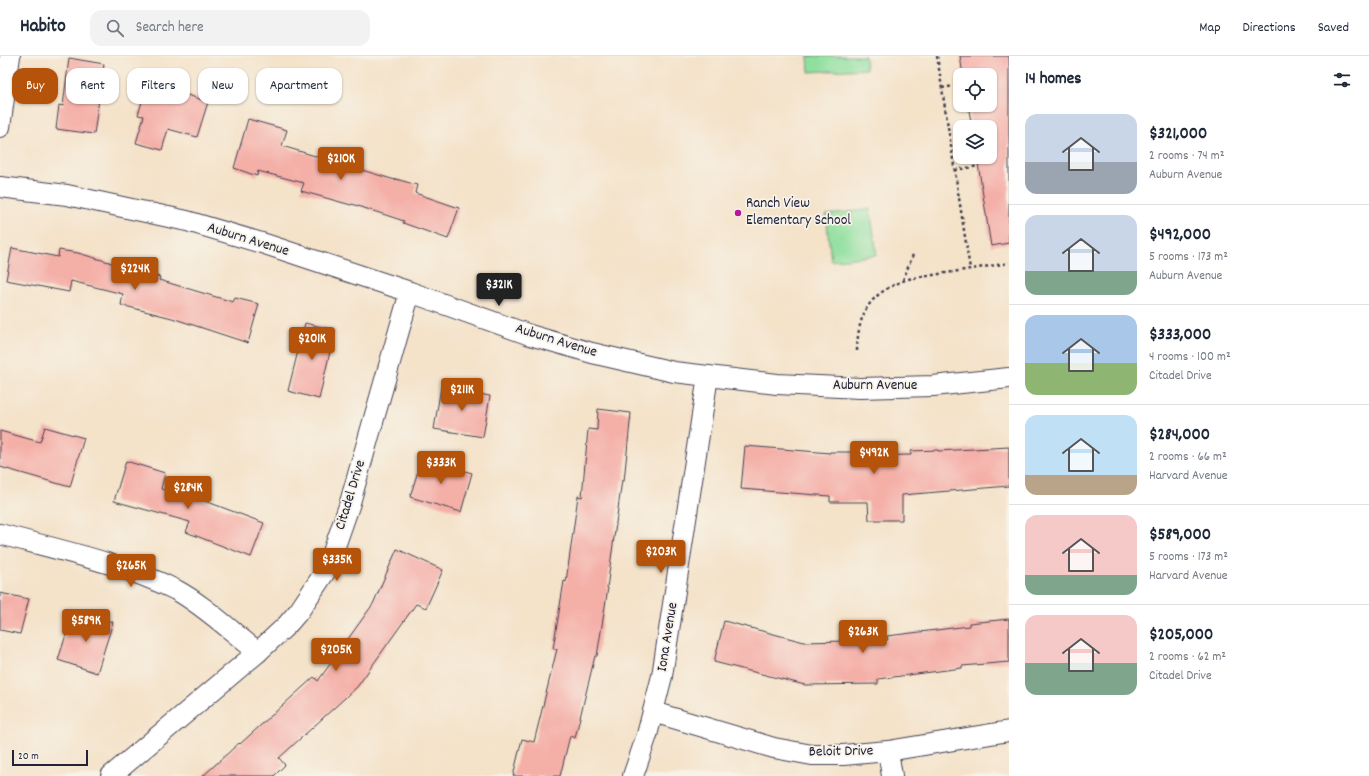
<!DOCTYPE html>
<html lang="en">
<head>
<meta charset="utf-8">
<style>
	:root { --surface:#fff; --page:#f2f2f3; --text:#1f2937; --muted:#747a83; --line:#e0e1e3; --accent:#b45309 }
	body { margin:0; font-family:Dekko,sans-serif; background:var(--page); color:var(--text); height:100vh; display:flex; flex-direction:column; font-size:15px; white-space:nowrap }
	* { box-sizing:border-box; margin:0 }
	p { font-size:13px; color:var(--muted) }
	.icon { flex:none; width:22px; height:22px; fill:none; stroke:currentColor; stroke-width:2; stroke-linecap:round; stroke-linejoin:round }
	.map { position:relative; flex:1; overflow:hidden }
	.sheet { display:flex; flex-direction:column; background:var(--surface); width:360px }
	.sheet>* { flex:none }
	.guide { position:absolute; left:12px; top:12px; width:380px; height:36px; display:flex; gap:8px }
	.controls { position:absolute; left:953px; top:12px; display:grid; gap:8px }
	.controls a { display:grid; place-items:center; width:44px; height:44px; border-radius:8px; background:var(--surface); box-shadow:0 1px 3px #0004; font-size:20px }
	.scale { position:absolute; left:12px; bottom:10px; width:76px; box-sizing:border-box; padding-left:4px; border:2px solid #22223b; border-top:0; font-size:11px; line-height:14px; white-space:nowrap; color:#22223b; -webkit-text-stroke:3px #f7f3e8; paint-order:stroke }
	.price { position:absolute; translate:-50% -34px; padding:0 9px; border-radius:4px; background:var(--accent); color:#fff; font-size:13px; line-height:26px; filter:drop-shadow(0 1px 2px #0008) }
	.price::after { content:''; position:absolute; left:50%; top:24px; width:12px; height:9px; margin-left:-6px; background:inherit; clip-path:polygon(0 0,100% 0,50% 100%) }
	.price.current { background:#222; color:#fff }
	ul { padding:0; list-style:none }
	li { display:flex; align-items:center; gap:12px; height:100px; padding:0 16px }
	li+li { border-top:1px solid var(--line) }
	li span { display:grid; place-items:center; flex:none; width:112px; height:80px; border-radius:12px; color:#555 }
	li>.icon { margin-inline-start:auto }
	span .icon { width:48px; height:48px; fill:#fffc; stroke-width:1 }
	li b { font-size:17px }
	h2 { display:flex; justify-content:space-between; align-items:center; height:48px; padding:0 16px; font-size:17px }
	.pill { padding:0 14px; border-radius:12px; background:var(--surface); box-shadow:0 1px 3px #0004; font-size:14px; line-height:36px }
	.pill.current { background:var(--accent); color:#fff }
	header { display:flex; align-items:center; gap:24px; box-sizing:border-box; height:56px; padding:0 20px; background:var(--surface); border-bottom:1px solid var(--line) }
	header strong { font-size:19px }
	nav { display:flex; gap:22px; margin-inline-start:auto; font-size:14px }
	.search { width:280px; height:36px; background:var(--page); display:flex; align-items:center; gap:10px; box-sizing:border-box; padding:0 14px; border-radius:12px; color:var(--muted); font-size:15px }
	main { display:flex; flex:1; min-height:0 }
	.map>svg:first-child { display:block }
	.green { fill:#8fdf9e; stroke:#58806c }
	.building { fill:#f4afa7 }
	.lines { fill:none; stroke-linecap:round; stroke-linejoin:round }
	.street-casing { stroke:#423f50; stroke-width:22 }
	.path { stroke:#423f50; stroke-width:2.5; stroke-dasharray:3 3; stroke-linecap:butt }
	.street { stroke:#fff; stroke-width:20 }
	.poi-dot { fill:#b5179e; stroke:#f7f3e8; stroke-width:1.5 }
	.labels { text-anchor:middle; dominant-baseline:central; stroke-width:3.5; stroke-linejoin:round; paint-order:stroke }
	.poi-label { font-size:15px; fill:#22223b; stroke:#f7f3e8; text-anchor:start }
	.street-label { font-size:15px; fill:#22223b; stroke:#f7f3e8 }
</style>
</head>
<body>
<header>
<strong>Habito</strong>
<div class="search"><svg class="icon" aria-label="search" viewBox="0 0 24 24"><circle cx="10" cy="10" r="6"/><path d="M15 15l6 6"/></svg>Search here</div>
<nav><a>Map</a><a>Directions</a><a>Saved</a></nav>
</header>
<main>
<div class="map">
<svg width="1009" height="720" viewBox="0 0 1009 720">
	<rect width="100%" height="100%" fill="#f7f3e8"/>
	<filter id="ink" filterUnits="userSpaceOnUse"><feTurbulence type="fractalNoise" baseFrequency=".025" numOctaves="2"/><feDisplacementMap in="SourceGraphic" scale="8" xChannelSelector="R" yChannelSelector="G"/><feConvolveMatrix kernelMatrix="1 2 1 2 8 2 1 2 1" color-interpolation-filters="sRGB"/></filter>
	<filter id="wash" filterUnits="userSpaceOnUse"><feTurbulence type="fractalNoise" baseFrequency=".012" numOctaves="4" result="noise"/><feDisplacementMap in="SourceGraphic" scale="16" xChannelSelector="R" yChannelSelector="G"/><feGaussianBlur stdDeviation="0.9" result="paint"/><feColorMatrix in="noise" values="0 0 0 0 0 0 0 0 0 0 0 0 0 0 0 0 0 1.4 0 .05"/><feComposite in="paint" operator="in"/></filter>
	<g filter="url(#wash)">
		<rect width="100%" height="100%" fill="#f4e2c9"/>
		<g class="green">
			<polygon points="808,0 865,0 866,13 809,16"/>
			<polygon points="870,153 877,199 831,205 826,159"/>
		</g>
		<g id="blocks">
			<g class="building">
				<polygon points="960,0 1009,0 1009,187 991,190 977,101 990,101 990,71 972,71 968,49 990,49 990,19 963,19"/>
				<polygon points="69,2 104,8 94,78 56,73 59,49 63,50"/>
				<polygon points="151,16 178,23 176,35 208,46 197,81 168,73 162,94 136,87 144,60 138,59"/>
				<polygon points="248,63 287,74 282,90 395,124 396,123 417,129 415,137 459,152 448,183 403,167 404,165 352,148 351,149 301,135 304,127 258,115 257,120 234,112"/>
				<polygon points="12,192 58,201 59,194 78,197 160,221 159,224 233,246 235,242 259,248 248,287 172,262 121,249 123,238 71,225 69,236 6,224"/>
				<polygon points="305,267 335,274 319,343 288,335"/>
				<polygon points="441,331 490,340 483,381 434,373"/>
				<polygon points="598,353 631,357 624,425 622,424 607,532 608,532 597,600 595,600 575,682 570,680 560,720 513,720 522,683 534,686 557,593 553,593 564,525 566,526 578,440 582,441 588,373 597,374"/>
				<polygon points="45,371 84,382 70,431 0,411 0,375 40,386"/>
				<polygon points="745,390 830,397 830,396 864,396 864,400 911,399 911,395 938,394 938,395 1009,391 1009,430 902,439 902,464 869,464 868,446 830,446 830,440 741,433"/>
				<polygon points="422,402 472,417 461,456 410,441"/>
				<polygon points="126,405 165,417 161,433 197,442 264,467 251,501 186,476 190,466 114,445"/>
				<polygon points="397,493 443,514 426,552 416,548 357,631 279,702 285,709 274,720 203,720 239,687 240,688 314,621 318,625 373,548"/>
				<polygon points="0,537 29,543 20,578 0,574"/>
				<polygon points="90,559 113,566 97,617 58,604 72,560 88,565"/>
				<polygon points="1009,563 1009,606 962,610 962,612 878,623 878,628 805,629 714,606 724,565 804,586 888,584 887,580 969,570 969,567"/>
			</g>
		</g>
	</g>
	<g filter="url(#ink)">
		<use href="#blocks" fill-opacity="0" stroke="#423f50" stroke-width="1"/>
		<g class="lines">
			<defs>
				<g id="street">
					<polyline points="0,71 10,0"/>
					<polyline points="0,131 67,139 187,165 265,188 410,236 530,279 592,297 674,316 777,328 860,332 933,330 1009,322"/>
					<path d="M 0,478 C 59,494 121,507 176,534 C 204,549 233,577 258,596"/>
					<polyline points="653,656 774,692 812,699 843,699 888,695 1009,675"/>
					<polyline points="888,695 892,720"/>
					<polyline points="111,720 258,596 287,569 299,555 325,516 333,496 349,450 410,236"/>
					<polyline points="633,720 647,679 662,620 708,320"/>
				</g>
			</defs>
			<use href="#street" class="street-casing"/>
			<g class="path">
				<polyline points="937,0 970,213"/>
				<polyline points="942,32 960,29"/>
				<polyline points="955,114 978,110"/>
				<polyline points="903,224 914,196"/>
				<path d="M 857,295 C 858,255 870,237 908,223 L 1009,207"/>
			</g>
			<use href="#street" class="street"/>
		</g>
	</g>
	<circle class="poi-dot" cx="738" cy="157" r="4"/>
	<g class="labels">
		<g class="poi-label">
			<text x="746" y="148">Ranch View<tspan x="746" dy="17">Elementary School</tspan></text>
		</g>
		<g class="street-label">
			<text transform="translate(248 184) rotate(17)">Auburn Avenue</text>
			<text transform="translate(556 285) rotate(17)">Auburn Avenue</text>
			<text x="875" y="330">Auburn Avenue</text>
			<text transform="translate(351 439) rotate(-73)">Citadel Drive</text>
			<text transform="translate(668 581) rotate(-81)">Iona Avenue</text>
			<text transform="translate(841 696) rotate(-1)">Beloit Drive</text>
		</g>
	</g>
</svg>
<div class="controls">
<a><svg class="icon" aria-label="locate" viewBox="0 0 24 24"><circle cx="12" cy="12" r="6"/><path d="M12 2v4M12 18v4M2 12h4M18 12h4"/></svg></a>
<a><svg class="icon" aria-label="layers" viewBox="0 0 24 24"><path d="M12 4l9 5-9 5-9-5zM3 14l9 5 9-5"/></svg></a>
</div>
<div class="scale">20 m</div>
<b class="price" style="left:341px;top:125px">$210K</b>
<b class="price" style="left:135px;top:235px">$224K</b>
<b class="price current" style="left:499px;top:251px">$321K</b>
<b class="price" style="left:312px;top:305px">$201K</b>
<b class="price" style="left:462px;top:356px">$211K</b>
<b class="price" style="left:874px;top:419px">$492K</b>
<b class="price" style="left:441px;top:429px">$333K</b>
<b class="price" style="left:188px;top:454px">$284K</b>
<b class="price" style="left:661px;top:518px">$203K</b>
<b class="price" style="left:337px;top:526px">$335K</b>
<b class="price" style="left:131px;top:532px">$265K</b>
<b class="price" style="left:86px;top:587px">$589K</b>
<b class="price" style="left:863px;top:598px">$263K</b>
<b class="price" style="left:336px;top:616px">$205K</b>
<div class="guide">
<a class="pill current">Buy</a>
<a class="pill">Rent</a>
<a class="pill">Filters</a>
<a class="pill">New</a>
<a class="pill">Apartment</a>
</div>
</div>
<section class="sheet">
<h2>14 homes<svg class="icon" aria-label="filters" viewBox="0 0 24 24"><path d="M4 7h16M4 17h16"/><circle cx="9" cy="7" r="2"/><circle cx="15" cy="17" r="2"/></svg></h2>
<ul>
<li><span style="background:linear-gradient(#c9d6e8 60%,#9aa5b1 0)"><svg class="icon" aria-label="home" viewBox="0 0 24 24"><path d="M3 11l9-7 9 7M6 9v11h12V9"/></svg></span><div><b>$321,000</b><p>2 rooms · 74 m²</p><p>Auburn Avenue</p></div></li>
<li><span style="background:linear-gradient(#c9d6e8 70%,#7fa58c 0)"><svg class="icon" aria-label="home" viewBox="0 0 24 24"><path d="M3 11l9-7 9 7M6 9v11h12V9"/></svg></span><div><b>$492,000</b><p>5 rooms · 173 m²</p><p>Auburn Avenue</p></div></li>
<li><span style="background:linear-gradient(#a9c7e8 60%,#8fb573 0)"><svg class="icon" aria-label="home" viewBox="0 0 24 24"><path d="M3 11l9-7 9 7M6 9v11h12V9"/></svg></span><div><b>$333,000</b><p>4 rooms · 100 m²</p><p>Citadel Drive</p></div></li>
<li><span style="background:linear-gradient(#bfe0f5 75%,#b9a48a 0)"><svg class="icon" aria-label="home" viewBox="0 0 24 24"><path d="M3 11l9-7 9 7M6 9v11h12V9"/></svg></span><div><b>$284,000</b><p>2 rooms · 66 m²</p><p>Harvard Avenue</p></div></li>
<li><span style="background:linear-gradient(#f6c9c9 75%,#7fa58c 0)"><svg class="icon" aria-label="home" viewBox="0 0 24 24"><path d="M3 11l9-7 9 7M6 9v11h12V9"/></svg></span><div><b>$589,000</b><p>5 rooms · 173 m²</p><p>Harvard Avenue</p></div></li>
<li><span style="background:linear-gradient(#f6c9c9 60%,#7fa58c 0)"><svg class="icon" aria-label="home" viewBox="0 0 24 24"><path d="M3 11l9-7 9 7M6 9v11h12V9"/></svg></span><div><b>$205,000</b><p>2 rooms · 62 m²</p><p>Citadel Drive</p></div></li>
</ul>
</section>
</main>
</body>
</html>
